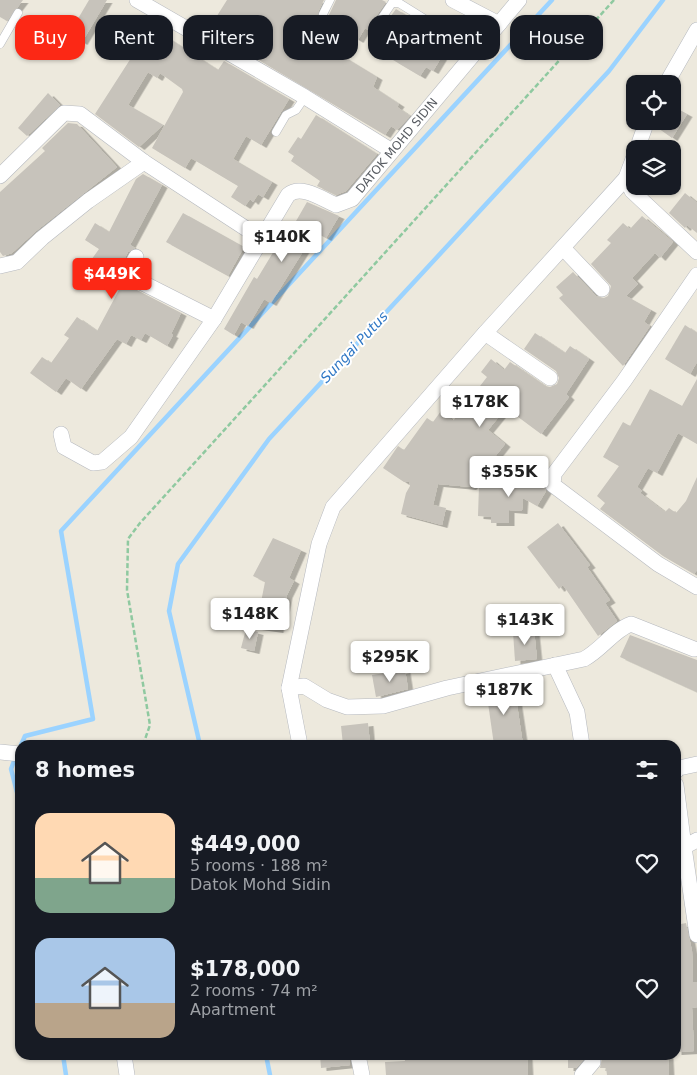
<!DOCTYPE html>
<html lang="en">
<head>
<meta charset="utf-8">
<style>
	:root { --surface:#171b24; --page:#242831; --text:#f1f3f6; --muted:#9ea1a6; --accent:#fc2815 }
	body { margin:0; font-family:"DejaVu Sans",sans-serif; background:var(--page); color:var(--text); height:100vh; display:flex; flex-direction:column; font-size:19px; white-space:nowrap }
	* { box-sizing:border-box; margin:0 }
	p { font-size:16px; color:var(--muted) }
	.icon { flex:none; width:28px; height:28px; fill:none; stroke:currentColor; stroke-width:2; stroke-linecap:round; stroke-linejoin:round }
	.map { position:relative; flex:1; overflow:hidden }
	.panel { position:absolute; left:15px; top:740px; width:666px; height:320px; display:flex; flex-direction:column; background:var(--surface); border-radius:15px; box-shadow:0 1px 4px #0004 }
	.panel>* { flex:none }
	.guide { position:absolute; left:15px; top:15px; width:668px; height:45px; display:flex; gap:10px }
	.fabs { position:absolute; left:626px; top:75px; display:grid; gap:10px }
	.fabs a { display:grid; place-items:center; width:55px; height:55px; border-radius:10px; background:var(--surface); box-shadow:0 1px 4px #0004; font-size:25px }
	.price { position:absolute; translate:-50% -42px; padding:0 11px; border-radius:5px; background:#fff; color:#222; font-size:16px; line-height:32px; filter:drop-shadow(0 1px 2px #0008) }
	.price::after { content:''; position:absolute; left:50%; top:30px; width:15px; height:11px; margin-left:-8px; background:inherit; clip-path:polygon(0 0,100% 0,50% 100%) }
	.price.current { background:var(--accent); color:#fff }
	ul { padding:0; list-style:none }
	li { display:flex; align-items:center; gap:15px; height:125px; padding:0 20px }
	li span { display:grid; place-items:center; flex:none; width:140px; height:100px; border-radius:15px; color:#555 }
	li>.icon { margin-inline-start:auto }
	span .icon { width:60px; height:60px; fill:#fffc; stroke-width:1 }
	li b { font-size:21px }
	h2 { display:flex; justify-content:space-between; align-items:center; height:60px; padding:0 20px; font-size:21px }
	.pill { padding:0 18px; border-radius:15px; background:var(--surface); box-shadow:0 1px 4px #0004; font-size:18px; line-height:45px }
	.pill.current { background:var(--accent); color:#fff }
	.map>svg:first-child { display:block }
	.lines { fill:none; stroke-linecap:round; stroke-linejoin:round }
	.stream { stroke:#9bd3ff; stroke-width:4.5 }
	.building { fill:#c7c3bb; filter:url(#shadow) }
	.lane-casing { stroke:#b6b9bf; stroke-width:9 }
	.street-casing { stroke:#b6b9bf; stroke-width:16 }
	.path { stroke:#8fc9a0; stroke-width:2.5; stroke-dasharray:5 2.5; stroke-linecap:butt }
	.lane { stroke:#fff; stroke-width:8 }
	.street { stroke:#fff; stroke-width:15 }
	.labels { text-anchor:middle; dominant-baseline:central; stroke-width:4; stroke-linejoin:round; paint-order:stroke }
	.street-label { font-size:12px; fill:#575b61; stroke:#fff }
	.water-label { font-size:14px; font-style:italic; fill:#3078c5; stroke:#fff }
</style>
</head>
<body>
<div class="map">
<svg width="697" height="1075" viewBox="0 0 697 1075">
	<defs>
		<filter id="shadow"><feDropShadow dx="5.5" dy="3" stdDeviation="0" flood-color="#0004"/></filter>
	</defs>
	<rect width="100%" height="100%" fill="#ede9dd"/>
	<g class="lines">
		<g class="stream">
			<polyline points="21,745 25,736 93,719 61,531 552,0"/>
			<polyline points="200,745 169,611 178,564 269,439 609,71 663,0"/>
			<polyline points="16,756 11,769 20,804"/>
			<polyline points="63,1055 66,1075"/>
			<polyline points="266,1055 270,1075"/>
		</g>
	</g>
	<g class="building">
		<polygon points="0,0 23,0 7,21 0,17"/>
		<polygon points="89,0 107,0 82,42 69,34"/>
		<polygon points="227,0 324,0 318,12 319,18 308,35 377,77 373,87 399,104 397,107 410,116 397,130 391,126 385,135 257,59 265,48 237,33 231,43 208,30"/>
		<polygon points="336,0 382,0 386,2 370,25 371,32 379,32 396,9 443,38 437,49 444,53 433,71 426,67 420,76 393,60 399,50 365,28 358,40 324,19 328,17"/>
		<polygon points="149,30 163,39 165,36 218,70 224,61 289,99 261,145 246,136 233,159 272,182 263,197 258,194 253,202 250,199 245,206 231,197 238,186 191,158 185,168 152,148 183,92 182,89 160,73 157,78 148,72 128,105 163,125 139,147 95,114"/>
		<polygon points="48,93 60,105 27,136 18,128"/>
		<polygon points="672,106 687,114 672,138 655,126 656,121 672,121"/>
		<polygon points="316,115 377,154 346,191 336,195 317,186 320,181 291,161 294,156 288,152 298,137 301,139"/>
		<polygon points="68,123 77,124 117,167 36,231 12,253 3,256 0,252 0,192 45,151 42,148"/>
		<polygon points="143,174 162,185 130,245 135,248 128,252 122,264 122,278 127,285 181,313 171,334 173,335 167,346 145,333 141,340 131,335 126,344 117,339 81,389 66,378 56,392 30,373 42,357 51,363 69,338 64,335 77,317 97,331 120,288 96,273 99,269 89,263 99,249 85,240 95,223 109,232 136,179"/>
		<polygon points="685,193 697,203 697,233 687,225 685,228 669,213"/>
		<polygon points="307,202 339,216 326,238 315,232 271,303 264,299 248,326 241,322 234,335 224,329 254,277 257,279 289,226 292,228"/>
		<polygon points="183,213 244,247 228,276 166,242"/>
		<polygon points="642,216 673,242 660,258 655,253 632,278 638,284 626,296 651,310 644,322 650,326 623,366 559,298 563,295 556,287 573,272 596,296 604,298 608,296 611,286 591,264 611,243 607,240 623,223 630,229"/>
		<polygon points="685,325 697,333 697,362 690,374 665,359"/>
		<polygon points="535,333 565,353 570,346 589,359 566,394 569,397 541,434 506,408 488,430 505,444 471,487 438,484 433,505 446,508 442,525 401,514 406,493 410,486 409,482 404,482 383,468 398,446 404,450 427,418 433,422 441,411 453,421 487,377 481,372 491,359 504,370 510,362 545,386 550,387 557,384 559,378 556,371 524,349"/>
		<polygon points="697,379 697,444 678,433 657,473 648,468 637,487 642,491 640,493 665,512 669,508 676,513 686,501 697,477 697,570 694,574 663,556 600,509 605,503 597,496 619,466 603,457 623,422 630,426 650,389 682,406"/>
		<polygon points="524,475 537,482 541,475 544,477 546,491 537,506 523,498 522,511 509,510 509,523 491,523 491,517 478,516 479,485 517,486"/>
		<polygon points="558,523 590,565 587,567 610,600 605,603 617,621 598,636 563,585 559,589 527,547"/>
		<polygon points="273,538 301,550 289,578 294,581 287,595 283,614 281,614 278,630 256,627 265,582 253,576"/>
		<polygon points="246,629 258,632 254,651 241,648"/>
		<polygon points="534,630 537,659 515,661 513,632"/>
		<polygon points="630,635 697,660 697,692 620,657"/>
		<polygon points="405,670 408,689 376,697 372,675"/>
		<polygon points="514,685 523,745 494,745 486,689"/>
		<polygon points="368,723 370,745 343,745 341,726"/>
		<polygon points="686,923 692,951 693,982 697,982 697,1007 692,1008 694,1051 676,1052 676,925"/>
		<polygon points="320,1055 349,1055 350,1065 321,1068"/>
		<polygon points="404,1055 527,1055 528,1075 386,1075 385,1062 405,1061"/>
		<polygon points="568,1055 584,1055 584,1059 576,1068 568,1068"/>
		<polygon points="621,1055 668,1055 669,1075 607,1075 606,1068 600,1068 602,1058"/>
	</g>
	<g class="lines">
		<defs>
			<g id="lane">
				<polyline points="323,14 330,0"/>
				<polyline points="375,28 392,3 399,3 476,51"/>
				<polyline points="0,44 18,13"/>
				<polyline points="276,132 286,115 296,110 305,97"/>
			</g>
			<g id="street">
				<polyline points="137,0 305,97 392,151"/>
				<polyline points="453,0 499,24"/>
				<polyline points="666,84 697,30"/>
				<polyline points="637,149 647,121"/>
				<polyline points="0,176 64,113 80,114 144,162 262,239"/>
				<polyline points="626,178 632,191 697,252"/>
				<polyline points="563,248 602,289"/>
				<polyline points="136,257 130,268 131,277 214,319"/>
				<polyline points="0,266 17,262 42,238 88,201 144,162"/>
				<polyline points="697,275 624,381 554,474 553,485 658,564 697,587"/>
				<polyline points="485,333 550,378"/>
				<path id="s1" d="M 61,434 L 64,447 L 93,463 L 102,462 L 131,437 L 214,319 L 288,195 C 301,184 322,199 336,205 L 352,199 L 519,0"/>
				<polyline points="555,665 577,712 582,745"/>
				<path d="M 289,688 L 304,686 L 327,700 L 347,707 L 383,706 L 447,688 L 584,659 C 601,650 614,630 631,624 L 694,649"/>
				<polyline points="300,745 289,688 319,544 333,507 485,333 626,178 635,154"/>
				<polyline points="0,752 20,754"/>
				<polyline points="676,771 679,768 697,764"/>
				<polyline points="676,785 684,847"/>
				<polyline points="697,840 684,847 697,935"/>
				<polyline points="124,1055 127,1075"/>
				<polyline points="358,1055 362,1075"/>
				<polyline points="582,1075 593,1062 593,1055"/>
			</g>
		</defs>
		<use href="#lane" class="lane-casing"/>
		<use href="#street" class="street-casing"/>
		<polyline class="path" points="143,745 150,725 127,590 128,539 140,523 614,0"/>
		<use href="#lane" class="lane"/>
		<use href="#street" class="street"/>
	</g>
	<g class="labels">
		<g class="street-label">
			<text stroke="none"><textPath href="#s1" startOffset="521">DATOK MOHD SIDIN</textPath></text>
		</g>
		<g class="water-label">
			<text transform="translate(354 347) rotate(-47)">Sungai Putus</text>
		</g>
	</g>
</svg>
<div class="fabs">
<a><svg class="icon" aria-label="locate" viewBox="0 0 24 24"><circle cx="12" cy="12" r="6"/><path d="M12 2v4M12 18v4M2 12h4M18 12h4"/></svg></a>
<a><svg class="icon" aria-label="layers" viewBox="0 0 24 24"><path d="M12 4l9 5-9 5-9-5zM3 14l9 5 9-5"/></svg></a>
</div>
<b class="price" style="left:282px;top:263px">$140K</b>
<b class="price current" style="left:112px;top:300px">$449K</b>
<b class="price" style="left:480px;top:428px">$178K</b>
<b class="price" style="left:509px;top:498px">$355K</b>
<b class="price" style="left:250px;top:640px">$148K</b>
<b class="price" style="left:525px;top:646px">$143K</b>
<b class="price" style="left:390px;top:683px">$295K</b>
<b class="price" style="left:504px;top:716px">$187K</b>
<div class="guide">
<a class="pill current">Buy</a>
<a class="pill">Rent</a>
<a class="pill">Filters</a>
<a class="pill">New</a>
<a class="pill">Apartment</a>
<a class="pill">House</a>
</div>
<section class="panel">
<h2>8 homes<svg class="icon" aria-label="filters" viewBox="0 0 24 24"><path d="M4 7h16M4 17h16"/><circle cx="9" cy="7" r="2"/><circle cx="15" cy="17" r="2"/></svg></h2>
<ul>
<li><span style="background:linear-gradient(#ffd9b3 65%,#7fa58c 0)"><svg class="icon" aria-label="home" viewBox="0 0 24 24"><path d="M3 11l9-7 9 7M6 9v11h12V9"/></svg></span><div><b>$449,000</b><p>5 rooms · 188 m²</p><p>Datok Mohd Sidin</p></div><svg class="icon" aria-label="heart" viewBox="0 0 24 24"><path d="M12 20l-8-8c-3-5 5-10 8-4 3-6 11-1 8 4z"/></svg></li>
<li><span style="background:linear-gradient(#a9c7e8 65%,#b9a48a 0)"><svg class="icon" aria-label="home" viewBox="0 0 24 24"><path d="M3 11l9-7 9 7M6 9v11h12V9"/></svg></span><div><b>$178,000</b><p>2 rooms · 74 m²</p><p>Apartment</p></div><svg class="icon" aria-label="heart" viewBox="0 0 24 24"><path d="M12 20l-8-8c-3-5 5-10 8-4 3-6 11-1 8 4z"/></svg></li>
</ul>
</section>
</div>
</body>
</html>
